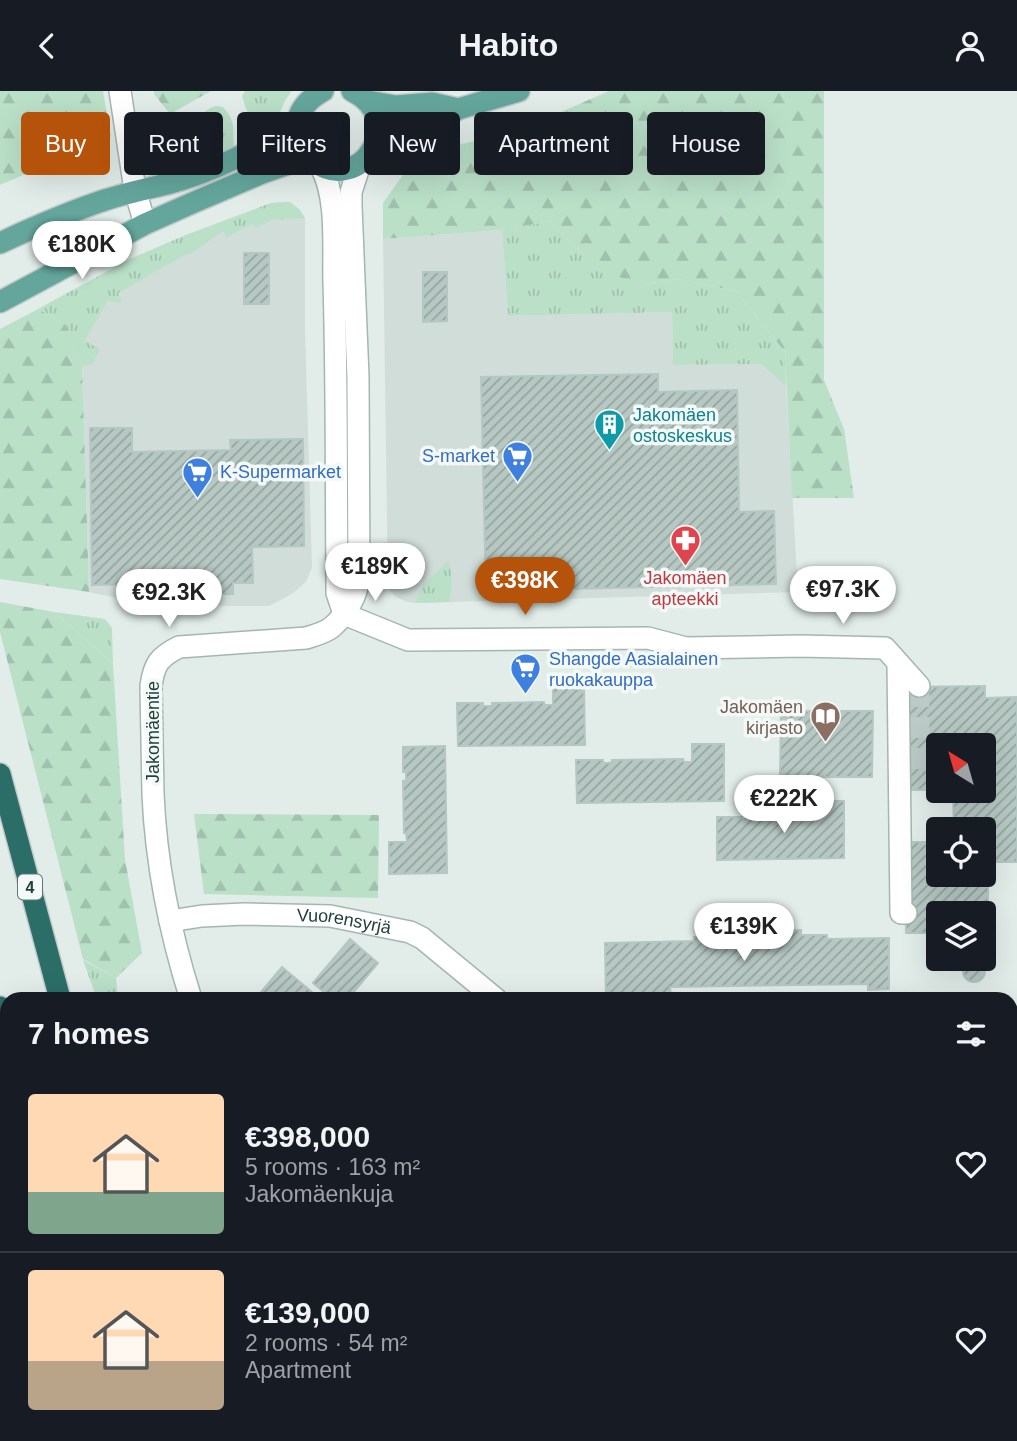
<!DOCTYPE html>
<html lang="en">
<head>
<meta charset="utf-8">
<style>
	:root { --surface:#171b24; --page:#20242c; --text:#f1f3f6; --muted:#9ea1a6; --line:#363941; --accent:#b45309 }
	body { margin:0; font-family:Arial,sans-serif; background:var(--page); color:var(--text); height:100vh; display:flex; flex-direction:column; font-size:26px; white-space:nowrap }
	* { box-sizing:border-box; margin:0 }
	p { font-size:23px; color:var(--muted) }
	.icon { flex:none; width:38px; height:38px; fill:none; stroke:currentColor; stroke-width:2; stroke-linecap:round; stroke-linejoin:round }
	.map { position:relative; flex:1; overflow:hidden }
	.side { position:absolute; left:0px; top:901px; width:1018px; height:450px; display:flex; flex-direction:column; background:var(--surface); border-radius:21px 21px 0 0; box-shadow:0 7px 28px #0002 }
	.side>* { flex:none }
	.top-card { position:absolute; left:21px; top:21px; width:976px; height:63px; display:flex; gap:14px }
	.needle { width:46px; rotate:323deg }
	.tools { position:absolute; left:926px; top:642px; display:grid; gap:14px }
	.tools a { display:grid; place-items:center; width:70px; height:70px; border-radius:7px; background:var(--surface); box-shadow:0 7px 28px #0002; font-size:35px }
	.price { position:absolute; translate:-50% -60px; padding:0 16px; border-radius:24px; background:#fff; color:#222; font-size:23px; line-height:46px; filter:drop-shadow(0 2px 4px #0008) }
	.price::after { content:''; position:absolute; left:50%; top:42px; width:21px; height:16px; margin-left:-10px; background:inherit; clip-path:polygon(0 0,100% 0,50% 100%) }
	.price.current { background:var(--accent); color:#fff }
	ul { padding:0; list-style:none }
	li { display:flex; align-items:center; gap:21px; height:175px; padding:0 28px }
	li+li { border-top:2px solid var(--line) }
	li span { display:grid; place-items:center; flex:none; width:196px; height:140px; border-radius:7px; color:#555 }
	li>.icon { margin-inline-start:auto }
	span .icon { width:84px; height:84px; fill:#fffc; stroke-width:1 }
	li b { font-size:30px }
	h2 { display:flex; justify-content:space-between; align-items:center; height:84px; padding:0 28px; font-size:30px }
	.chip { padding:0 24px; border-radius:7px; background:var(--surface); box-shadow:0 7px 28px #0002; font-size:24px; line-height:63px }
	.chip.current { background:var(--accent); color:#fff }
	header { display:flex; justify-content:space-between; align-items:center; height:91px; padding:0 28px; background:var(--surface); font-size:32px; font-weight:800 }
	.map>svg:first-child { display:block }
	.built { fill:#d0ddd9 }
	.grass { fill:url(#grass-tufts) }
	.forest { fill:url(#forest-firs) }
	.building { fill:url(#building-hatch); stroke:#b4c7c2; stroke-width:2 }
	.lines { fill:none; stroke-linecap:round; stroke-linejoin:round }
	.minor-tunnel { stroke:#bbcac7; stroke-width:21; stroke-dasharray:21 10; stroke-linecap:butt }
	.minor-casing { stroke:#a4b6b2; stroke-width:24 }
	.major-casing { stroke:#c1cac8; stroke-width:24 }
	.highway-casing { stroke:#c1cac8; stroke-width:24 }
	.minor { stroke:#fff; stroke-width:21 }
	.major { stroke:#64a69c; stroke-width:21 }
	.highway { stroke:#2b6e68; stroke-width:21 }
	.labels { text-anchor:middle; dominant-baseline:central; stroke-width:7; stroke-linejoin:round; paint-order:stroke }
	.shield { fill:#f3f9f7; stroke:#607873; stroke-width:2 }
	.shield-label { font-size:16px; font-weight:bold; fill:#21403b }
	.culture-label { font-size:18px; fill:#0d838f; stroke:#f3f9f7; text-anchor:start }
	.shop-label { font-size:18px; fill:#366cbe; stroke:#f3f9f7; text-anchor:start }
	.health-label { font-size:18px; fill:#be3a42; stroke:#f3f9f7 }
	.education-label { font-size:18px; fill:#785e54; stroke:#f3f9f7; text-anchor:end }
	.street-label { font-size:18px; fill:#21403b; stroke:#f3f9f7 }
</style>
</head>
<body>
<header><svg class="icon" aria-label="back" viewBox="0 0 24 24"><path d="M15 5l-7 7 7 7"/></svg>Habito<svg class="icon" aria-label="person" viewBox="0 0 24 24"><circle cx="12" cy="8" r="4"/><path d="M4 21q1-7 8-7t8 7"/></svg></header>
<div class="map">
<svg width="1017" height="1350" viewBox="0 0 1017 1350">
	<defs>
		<pattern id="grass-tufts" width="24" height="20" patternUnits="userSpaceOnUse" patternTransform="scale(1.75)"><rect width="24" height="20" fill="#bae0c8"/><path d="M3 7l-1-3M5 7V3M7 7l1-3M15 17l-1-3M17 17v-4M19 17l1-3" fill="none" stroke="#a0c1ad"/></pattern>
		<pattern id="forest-firs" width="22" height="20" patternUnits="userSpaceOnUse" patternTransform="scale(1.75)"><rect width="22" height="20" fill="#bae0c8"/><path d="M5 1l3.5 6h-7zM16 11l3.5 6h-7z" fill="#a0c1ad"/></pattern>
		<pattern id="building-hatch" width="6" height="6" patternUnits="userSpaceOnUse" patternTransform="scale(1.75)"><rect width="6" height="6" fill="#b7c8c3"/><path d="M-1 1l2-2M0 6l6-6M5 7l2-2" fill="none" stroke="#94a4a0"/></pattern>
	</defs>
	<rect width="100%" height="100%" fill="#e2edea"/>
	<g class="built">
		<polygon points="290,111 300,119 305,127 305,237 312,477 306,491 292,503 269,515 157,515 89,501 82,275 66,234 38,218 130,168 186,144 271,112"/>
		<polygon points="502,139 508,225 672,221 673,274 761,273 786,295 798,501 419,512 407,511 396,506 388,497 383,148"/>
	</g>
	<g class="grass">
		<path d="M 245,0 L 292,0 C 277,17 283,31 260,45 L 246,18 L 242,5 Z"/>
		<path d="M 216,15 L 223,16 C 237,32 232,38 234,58 C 219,64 172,85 159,80 C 151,78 148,70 146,63 L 210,17 Z"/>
		<polygon points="290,111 300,119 305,127 272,129 255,137 252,133 227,146 223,140 192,162 185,164 118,202 122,210 118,212 108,209 85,249 100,259 92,273 82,275 66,234 38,218 130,168 186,144 271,112"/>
		<polygon points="550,130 583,163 644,193 678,188 736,200 785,261 786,295 761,273 673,274 672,221 508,225 502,139"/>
		<path d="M 448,470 C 453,483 452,498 449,511 L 415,512 L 423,494 Z"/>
		<polygon points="54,521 105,528 112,537 113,573"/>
		<polygon points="83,869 116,887 118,908 97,908"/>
		<polygon points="0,1016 7,1039 7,1117 0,1094"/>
		<polygon points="0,1126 7,1150 7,1339 0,1314"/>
		<polygon points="8,1344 65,1344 67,1350 10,1350"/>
	</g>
	<g class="forest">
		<polygon points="0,0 103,0 111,46 0,94"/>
		<polygon points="154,0 211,0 170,23 154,3"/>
		<polygon points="609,0 824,0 824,289 844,338 854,407 792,407 785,261 736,200 678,188 644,193 613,184 583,163 550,130 502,139 383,148 383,112 407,78 432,60 518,40"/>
		<polygon points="38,218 66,234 82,275 89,501 0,488 0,238"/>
		<polygon points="0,511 54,521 113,573 125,768 142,862 116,887 83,868 0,541"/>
		<polygon points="194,723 379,724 378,807 204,803"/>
	</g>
	<g class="building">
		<rect x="244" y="162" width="25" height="51"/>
		<polygon points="423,181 447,181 447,230 423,231"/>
		<polygon points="658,283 658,301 737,299 739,421 774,420 776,493 486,500 481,286"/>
		<polygon points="90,337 132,337 132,361 231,359 230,349 303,348 304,455 252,456 253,492 233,492 233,503 192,503 192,492 92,494"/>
		<polygon points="985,595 985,607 1017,606 1017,771 988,771 988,841 984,841 984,822 938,822 938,842 906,842 905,751 938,751 938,784 984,784 984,738 954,738 953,700 984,700 984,654 938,654 938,699 908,699 908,596"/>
		<polygon points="553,596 584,596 585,654 458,655 457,612 483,612 483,615 492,615 492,612 544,611 544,614 553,614"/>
		<polygon points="781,620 873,620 872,686 780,686"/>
		<polygon points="692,653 724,653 724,710 577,712 576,669 603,669 603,672 608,672 612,671 612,669 683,668 684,671 692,671"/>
		<polygon points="445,655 447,782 389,783 389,751 407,751 406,742 404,742 403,690 406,690 406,681 403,681 403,656"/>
		<polygon points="812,710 844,710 844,767 717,769 717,726 742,726 742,728 751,728 751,726 803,725 803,728 812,728"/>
		<polygon points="801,839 801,844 827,844 827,848 889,847 889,898 868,899 868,893 670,896 671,908 606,908 605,852 694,850 694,846 722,845 722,841"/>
		<polygon points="350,848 378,872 348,908 332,908 313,892"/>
		<circle cx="974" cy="880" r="11"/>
		<polygon points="282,876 312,901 306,908 270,908 261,901"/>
		<polygon points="1015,1242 1017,1249 1017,1302 1012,1303 1012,1243"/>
		<polygon points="522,1344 609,1344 614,1349 613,1350 527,1350"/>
	</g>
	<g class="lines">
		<polyline class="minor-tunnel" points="919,595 919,682"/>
		<defs>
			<g id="minor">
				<polyline points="120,0 135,99 145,133"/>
				<path d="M 321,76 C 338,107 333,156 334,192 C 337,291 336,389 337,488 L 337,502 L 344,523"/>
				<polyline points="344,523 408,549 648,547 686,557 800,555 885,557 919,595"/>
				<polyline points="898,573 901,822 906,822"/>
				<path id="s1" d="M 170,830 L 202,825 L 244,823 L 330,825 L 410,841 L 422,847 L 496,908"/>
				<path d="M 191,908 C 170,842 156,772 153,703 C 152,667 152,631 151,595 C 154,573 159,566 179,556 L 306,547 C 315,544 325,542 332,536 C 346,524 357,505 359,487 L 358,286 L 351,115 L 351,101 L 360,73"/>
				<polyline points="365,1344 366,1350"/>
			</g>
			<g id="major">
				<path d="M 323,0 C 308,8 297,20 297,38 C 296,50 303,63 313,70 C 360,106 410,28 352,0"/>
				<polyline points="367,10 396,15 432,12 458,18"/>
				<polyline points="375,54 397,45 438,31 458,18 519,0"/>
				<path d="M 0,152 C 34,136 69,121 105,109 C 126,102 146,98 167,93 C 210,82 263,57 298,29"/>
				<polyline points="0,211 145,133 190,113 262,82 291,72 314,72"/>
			</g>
			<g id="highway">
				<polyline points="0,683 60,908"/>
				<polyline points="0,916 7,940"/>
				<polyline points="128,1344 129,1350"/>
				<polyline points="189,1344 190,1350"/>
			</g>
		</defs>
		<use href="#minor" class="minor-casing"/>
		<use href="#major" class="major-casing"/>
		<use href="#highway" class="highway-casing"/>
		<use href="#minor" class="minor"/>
		<use href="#major" class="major"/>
		<use href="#highway" class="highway"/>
	</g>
	<defs>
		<symbol id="building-pin" viewBox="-11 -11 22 30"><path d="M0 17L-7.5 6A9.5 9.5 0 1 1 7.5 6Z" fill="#0f9aa8" stroke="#f3f9f7"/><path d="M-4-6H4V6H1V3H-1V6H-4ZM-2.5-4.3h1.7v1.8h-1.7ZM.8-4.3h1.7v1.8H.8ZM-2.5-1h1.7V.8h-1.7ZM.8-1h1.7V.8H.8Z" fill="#fff"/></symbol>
		<symbol id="supermarket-pin" viewBox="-11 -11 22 30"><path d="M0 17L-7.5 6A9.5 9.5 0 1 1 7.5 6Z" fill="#3f7fe0" stroke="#f3f9f7"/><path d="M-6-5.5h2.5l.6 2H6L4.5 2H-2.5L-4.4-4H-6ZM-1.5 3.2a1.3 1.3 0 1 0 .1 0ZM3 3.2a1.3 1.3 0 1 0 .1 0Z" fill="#fff"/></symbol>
		<symbol id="pharmacy-pin" viewBox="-11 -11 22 30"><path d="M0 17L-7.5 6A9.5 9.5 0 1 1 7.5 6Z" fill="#e0444e" stroke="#f3f9f7"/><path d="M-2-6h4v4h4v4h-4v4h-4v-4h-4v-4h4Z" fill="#fff"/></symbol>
		<symbol id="library-pin" viewBox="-11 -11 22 30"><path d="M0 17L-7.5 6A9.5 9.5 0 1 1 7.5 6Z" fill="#8d6e63" stroke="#f3f9f7"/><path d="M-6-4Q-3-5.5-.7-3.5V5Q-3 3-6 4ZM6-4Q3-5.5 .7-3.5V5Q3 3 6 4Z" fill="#fff"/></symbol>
	</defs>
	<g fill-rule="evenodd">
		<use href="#building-pin" x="592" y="316" width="35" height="47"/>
		<use href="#supermarket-pin" x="500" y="348" width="35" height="47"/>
		<use href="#supermarket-pin" x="180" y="364" width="35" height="47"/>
		<use href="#pharmacy-pin" x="668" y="432" width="35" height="47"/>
		<use href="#supermarket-pin" x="508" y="560" width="35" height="47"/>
		<use href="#library-pin" x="808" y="608" width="35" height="47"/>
	</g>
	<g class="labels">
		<rect class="shield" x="18" y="783.5" width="24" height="25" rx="5"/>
		<g class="shield-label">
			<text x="30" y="796">4</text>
		</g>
		<g class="culture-label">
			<text x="633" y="324">Jakomäen<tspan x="633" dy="21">ostoskeskus</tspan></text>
		</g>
		<g class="shop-label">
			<text x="495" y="365" text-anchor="end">S-market</text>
			<text x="220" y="381">K-Supermarket</text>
			<text x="549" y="568">Shangde Aasialainen<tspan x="549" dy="21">ruokakauppa</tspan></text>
		</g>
		<g class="health-label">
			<text x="685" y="487">Jakomäen<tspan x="685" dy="21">apteekki</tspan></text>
		</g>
		<g class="education-label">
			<text x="803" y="616">Jakomäen<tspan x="803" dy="21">kirjasto</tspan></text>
		</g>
		<g class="street-label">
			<text transform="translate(153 641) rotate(-90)">Jakomäentie</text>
			<text stroke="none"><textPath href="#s1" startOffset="175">Vuorensyrjä</textPath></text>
		</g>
	</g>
</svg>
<div class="tools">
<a><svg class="needle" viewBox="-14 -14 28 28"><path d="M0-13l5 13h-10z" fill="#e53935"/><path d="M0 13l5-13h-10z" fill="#9ea1a6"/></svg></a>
<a><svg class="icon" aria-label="locate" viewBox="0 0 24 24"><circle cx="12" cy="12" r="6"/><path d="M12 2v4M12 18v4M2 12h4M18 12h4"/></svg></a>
<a><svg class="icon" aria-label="layers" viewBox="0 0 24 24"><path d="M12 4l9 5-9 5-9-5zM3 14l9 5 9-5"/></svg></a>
</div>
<b class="price" style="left:82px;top:190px">€180K</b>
<b class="price" style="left:375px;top:512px">€189K</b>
<b class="price current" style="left:525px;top:526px">€398K</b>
<b class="price" style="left:843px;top:535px">€97.3K</b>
<b class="price" style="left:169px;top:538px">€92.3K</b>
<b class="price" style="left:784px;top:744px">€222K</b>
<b class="price" style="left:744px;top:872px">€139K</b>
<div class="top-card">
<a class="chip current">Buy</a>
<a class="chip">Rent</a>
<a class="chip">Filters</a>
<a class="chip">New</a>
<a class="chip">Apartment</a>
<a class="chip">House</a>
</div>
<section class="side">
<h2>7 homes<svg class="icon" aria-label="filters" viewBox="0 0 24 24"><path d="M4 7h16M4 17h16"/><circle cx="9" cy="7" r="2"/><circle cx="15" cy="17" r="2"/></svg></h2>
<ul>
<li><span style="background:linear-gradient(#ffd9b3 70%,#7fa58c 0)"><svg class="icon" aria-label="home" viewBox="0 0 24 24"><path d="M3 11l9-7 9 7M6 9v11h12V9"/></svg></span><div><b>€398,000</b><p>5 rooms · 163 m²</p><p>Jakomäenkuja</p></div><svg class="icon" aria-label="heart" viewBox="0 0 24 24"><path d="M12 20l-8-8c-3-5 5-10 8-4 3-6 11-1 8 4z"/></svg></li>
<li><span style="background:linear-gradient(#ffd9b3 65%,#b9a48a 0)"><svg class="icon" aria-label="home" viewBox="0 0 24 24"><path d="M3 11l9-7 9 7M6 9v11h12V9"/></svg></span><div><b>€139,000</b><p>2 rooms · 54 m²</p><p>Apartment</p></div><svg class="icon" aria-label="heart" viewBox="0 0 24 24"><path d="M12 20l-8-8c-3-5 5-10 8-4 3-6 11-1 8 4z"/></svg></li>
</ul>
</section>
</div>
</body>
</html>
